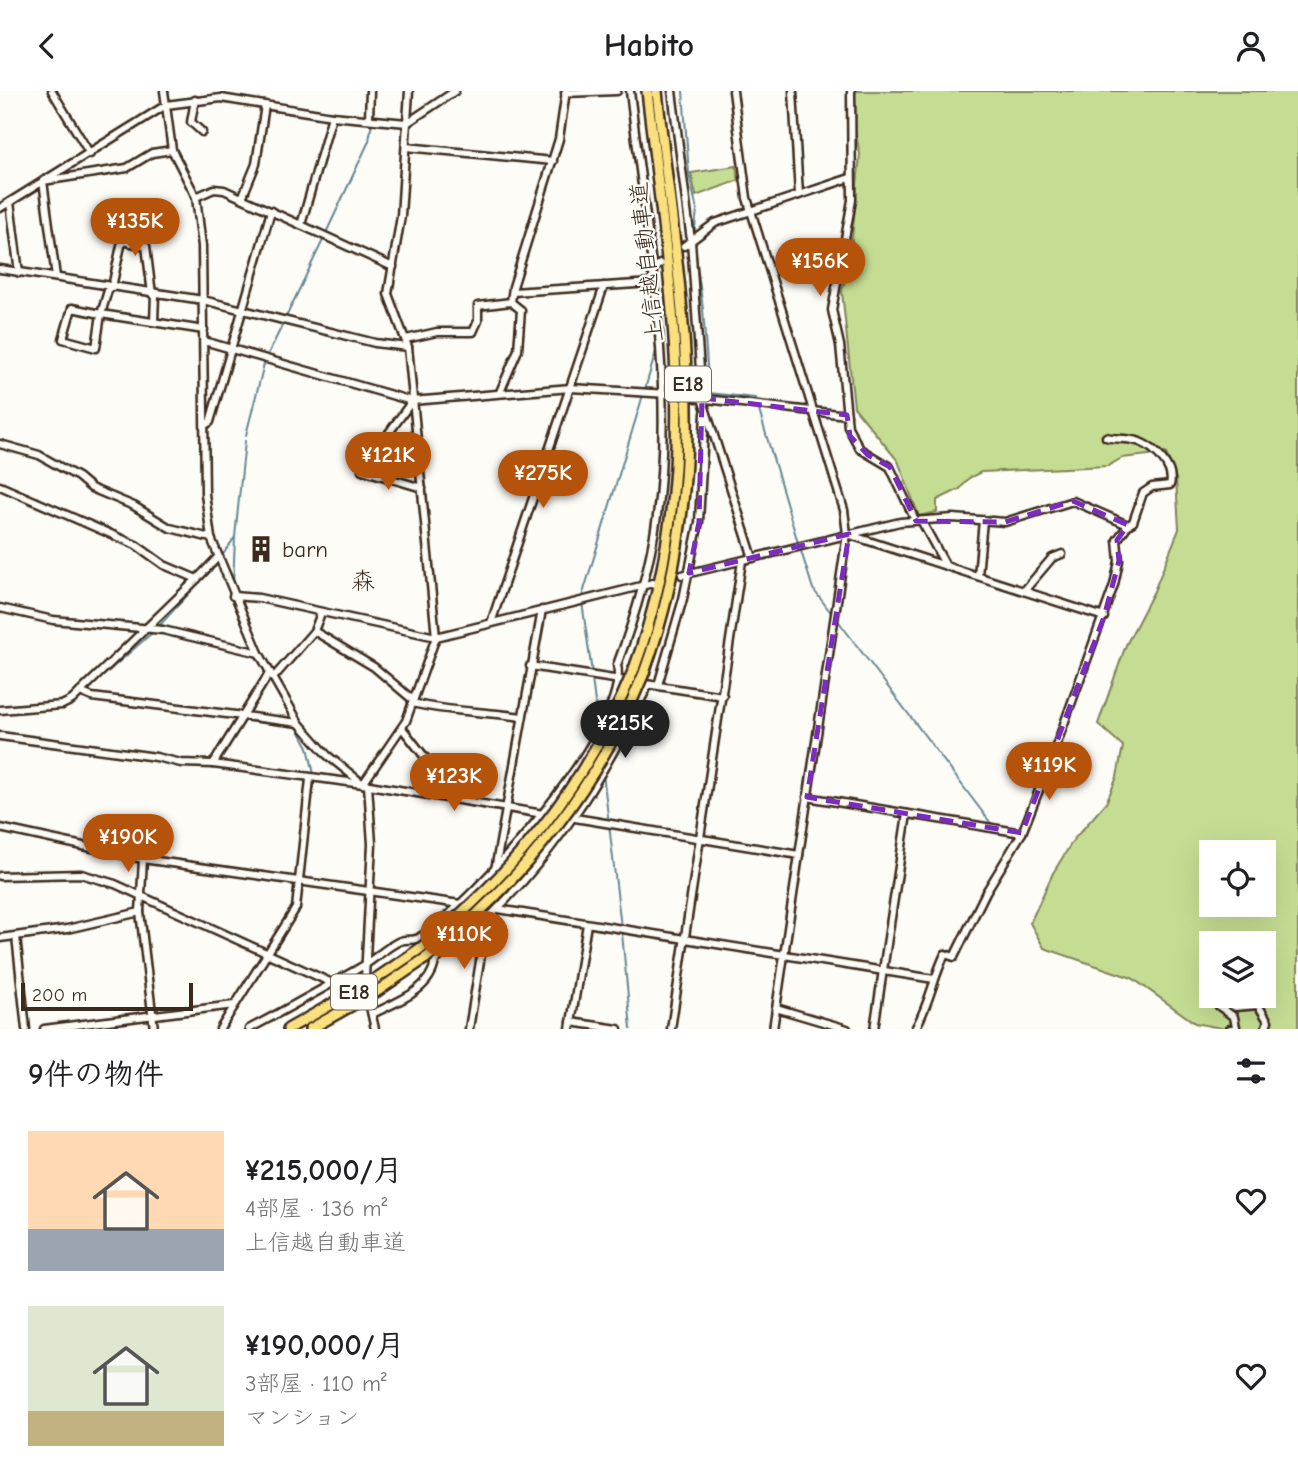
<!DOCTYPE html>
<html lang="ja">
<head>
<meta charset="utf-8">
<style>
	:root { --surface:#fff; --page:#f2f2f2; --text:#202124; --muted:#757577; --accent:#b45309 }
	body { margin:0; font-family:"Comic Neue","Klee One",sans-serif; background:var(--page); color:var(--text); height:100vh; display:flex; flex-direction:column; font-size:26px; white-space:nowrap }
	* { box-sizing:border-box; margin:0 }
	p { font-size:23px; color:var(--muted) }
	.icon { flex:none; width:38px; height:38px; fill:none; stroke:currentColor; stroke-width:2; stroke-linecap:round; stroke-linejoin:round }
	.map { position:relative; height:938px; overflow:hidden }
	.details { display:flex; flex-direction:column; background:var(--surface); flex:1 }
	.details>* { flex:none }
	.tools { position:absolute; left:1199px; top:749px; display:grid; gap:14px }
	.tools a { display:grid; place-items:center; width:77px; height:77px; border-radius:0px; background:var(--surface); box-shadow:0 7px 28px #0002; font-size:35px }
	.scale { position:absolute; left:21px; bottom:18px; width:172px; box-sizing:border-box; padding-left:7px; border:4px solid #3b2a1e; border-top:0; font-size:19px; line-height:24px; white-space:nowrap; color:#3b2a1e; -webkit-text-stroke:5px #fdfcf7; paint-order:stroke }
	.price { position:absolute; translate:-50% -60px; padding:0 16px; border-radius:24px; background:var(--accent); color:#fff; font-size:23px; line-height:46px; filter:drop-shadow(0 2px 4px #0008) }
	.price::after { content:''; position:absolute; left:50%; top:42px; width:21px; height:16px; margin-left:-10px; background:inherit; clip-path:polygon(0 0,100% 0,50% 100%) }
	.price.current { background:#222; color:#fff }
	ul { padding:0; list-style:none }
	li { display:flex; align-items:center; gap:21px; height:175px; padding:0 28px }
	li span { display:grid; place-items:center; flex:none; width:196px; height:140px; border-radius:0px; color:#555 }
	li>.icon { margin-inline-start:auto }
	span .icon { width:84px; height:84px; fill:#fffc; stroke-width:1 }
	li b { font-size:30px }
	h2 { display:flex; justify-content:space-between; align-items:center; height:84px; padding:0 28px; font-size:30px }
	header { display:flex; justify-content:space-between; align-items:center; height:91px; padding:0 28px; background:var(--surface); font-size:32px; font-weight:600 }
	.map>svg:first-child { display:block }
	.green { fill:#c5dd93; stroke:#808458; stroke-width:2; fill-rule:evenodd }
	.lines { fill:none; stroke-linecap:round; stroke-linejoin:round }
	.stream { stroke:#648892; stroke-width:2 }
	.minor-tunnel { stroke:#d6d2cc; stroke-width:6; stroke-dasharray:6 3; stroke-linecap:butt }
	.minor-casing { stroke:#3b2a1e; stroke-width:11 }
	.highway-casing { stroke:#3b2a1e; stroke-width:14 }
	.minor { stroke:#fdfcf7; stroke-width:6 }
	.highway { stroke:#fbe080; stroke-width:9 }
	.highway-bridge-casing { stroke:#3b2a1e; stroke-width:14; stroke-linecap:butt }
	.highway-bridge { stroke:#fbe080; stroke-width:9 }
	.marked { fill:none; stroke:#7b2cbf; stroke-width:5; stroke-dasharray:14 9; stroke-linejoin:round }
	.labels { text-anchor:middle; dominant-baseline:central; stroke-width:5; stroke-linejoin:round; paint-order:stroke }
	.shield { fill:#fdfcf7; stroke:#75695f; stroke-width:2 }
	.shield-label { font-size:21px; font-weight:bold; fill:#3b2a1e }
	.street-label { font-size:23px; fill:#3b2a1e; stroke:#fdfcf7 }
	.poi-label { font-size:23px; fill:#3b2a1e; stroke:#fdfcf7; text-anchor:start }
	.neighbourhood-label { font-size:24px; fill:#3b2a1e; stroke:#fdfcf7 }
</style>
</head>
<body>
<header><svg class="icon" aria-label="back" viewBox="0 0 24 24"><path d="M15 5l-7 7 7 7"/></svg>Habito<svg class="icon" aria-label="person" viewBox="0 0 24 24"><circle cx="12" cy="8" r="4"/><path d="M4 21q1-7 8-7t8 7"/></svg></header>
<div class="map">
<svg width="1298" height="938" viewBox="0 0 1298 938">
	<rect width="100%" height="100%" fill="#fdfcf7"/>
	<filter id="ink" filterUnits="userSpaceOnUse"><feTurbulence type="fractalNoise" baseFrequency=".0143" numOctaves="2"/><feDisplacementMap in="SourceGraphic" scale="14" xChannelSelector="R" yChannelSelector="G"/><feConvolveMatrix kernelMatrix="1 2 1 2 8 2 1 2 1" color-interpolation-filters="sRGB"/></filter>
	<g filter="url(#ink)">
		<g class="green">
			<path d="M 851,0 L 1298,0 L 1298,938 L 1226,938 L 1195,932 L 1132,887 L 1044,857 L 1030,832 L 1053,782 L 1074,748 L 1106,712 L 1117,686 L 1123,655 L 1098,633 L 1126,554 L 1154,500 L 1179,438 L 1176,388 L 1166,362 L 1122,367 L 1108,375 L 981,381 L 969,387 L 960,398 L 937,409 L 937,421 L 919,425 L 898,370 L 854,316 L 842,200 L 850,169 L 860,63 L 853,30 ZM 1211,761 L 1264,761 L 1264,814 L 1211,814 ZM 1211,852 L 1264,852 L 1264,905 L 1211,905 Z"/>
			<polygon points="736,75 739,89 696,105 691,82"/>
		</g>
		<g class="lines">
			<g class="stream">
				<polyline points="683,0 689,83 697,119 694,146"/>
				<polyline points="373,4 373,24"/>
				<polyline points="326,142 369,50 372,31"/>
				<polyline points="694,152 703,218 709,302 755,307 756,311"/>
				<polyline points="655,182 660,177"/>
				<polyline points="286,226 324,147"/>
				<polyline points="267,265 283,233"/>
				<polyline points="645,298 657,257"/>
				<polyline points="758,316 798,452"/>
				<polyline points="246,344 264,273"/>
				<polyline points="800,457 813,498 832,523"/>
				<polyline points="222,465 235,446 245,350"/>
				<polyline points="233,494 235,446"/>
				<polyline points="231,499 229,503 254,557"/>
				<polyline points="582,506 643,304"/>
				<polyline points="582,511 592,582"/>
				<polyline points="836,527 993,735"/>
				<polyline points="159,535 217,472"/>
				<polyline points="259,568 266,582"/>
				<polyline points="269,587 292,628"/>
				<polyline points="592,588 598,634"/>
				<polyline points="86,600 153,541"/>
				<polyline points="296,634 308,656 314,683"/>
				<polyline points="603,682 621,836"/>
				<polyline points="307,744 314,690"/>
				<polyline points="622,842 631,938"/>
			</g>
			<polyline class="minor-tunnel" points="668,303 697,307"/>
			<defs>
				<g id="minor">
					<polyline points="52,0 90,63"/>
					<polyline points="164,0 172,59 196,106 202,155 205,403 211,447 259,562 299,632 327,664 363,693"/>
					<polyline points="672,0 691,150 702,307 753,467"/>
					<polyline points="733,0 747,107 844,419 847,443 773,938"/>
					<polyline points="793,0 799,104"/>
					<polyline points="851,0 852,109 832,219 840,254 848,336 860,358 890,376 915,429"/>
					<polyline points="565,2 617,0"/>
					<polyline points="195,9 191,31 202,41"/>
					<polyline points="369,27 370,0"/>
					<polyline points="406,56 553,70"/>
					<polyline points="196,106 214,98 224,99 393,176"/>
					<polyline points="242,107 256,73 265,14"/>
					<polyline points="10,111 19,182"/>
					<polyline points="0,117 166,14 221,7 332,25 407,32 455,0"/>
					<polyline points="301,134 332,25"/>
					<polyline points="684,155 715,132 850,87"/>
					<polyline points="0,178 203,209 375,252 408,256"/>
					<polyline points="650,180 660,173"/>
					<polyline points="56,186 43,90 127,77 152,62 172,59"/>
					<polyline points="109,196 101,223 204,239"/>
					<polyline points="112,196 122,150 146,155 152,203"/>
					<polyline points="513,201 652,192"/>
					<polygon points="72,217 101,223 96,257 63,248"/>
					<polyline points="154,231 155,204"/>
					<polyline points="406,248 437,241 473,241 478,230 478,215 511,211"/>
					<polyline points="204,250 412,310 571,297 668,303"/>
					<polyline points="500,301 518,259 521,219 511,211 513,196 559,48 566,0"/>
					<polyline points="697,307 847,324"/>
					<polyline points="412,310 362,379 422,397"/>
					<polyline points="205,334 210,331 271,120"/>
					<path d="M 1106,346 C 1117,349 1129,346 1140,351 C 1155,357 1175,377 1170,394 L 1152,396 L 1143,402 L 1133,431 L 1128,434"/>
					<polyline points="0,353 39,364 78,386 91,397 134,415 170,437 211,447"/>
					<polyline points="0,395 136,454 164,474 197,488 218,466"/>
					<polyline points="922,431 946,475"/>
					<polyline points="847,443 1104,526"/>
					<path d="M 682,484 L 900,431 L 953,427 L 1005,431 L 1073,410 L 1128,434 L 1117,449 L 1119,470 L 1114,494 L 1051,669 L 1022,742 L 986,801 L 954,866 L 945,863 C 933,888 929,914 915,938"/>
					<polyline points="978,485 983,429"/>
					<polyline points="1024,500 1052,467 1062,463"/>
					<polyline points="233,505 259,507 436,546 653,492"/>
					<polyline points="0,517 53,529 163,539 259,562"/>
					<polyline points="491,532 604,195"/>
					<polyline points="314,540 374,576 413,609"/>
					<polyline points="530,575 723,605"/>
					<polyline points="274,586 314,540 321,522"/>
					<polyline points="658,594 683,508 699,431 705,322"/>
					<polyline points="80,601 92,606 299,632"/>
					<path d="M 412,612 C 448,621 484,620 521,626"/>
					<polyline points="0,619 62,614 72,609 197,488"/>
					<polyline points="402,637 431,674 428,705"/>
					<polyline points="0,645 156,666 181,672 213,673 363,693 543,723"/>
					<polyline points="213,673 270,581"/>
					<polyline points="363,693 406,630 436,546 408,256 388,203 401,125 409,0"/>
					<polyline points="807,706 1022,742"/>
					<polyline points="575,727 799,764"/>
					<polyline points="0,737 143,768 460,813"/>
					<polyline points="143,768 140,821 154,938"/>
					<polyline points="495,779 542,519"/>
					<polyline points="0,785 81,783 115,793 332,892"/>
					<polyline points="498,818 934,888"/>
					<polyline points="16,845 26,938"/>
					<polyline points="0,847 67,838 140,821"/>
					<polyline points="365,886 372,753 368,694"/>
					<polyline points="370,916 375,938"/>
					<polyline points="776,917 847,938"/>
					<path d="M 372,923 C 396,911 431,900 435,870 C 456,851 481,836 500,815 C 566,748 606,679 648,595"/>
					<polyline points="571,931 618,938"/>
					<polyline points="44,938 234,914"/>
					<polyline points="220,938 296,817 310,688"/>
					<path d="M 249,938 C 287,918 324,897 361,876 C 374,869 386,856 400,850 C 407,847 414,851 420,846 C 474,812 631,636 617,574 C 635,526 650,476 657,425 C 675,285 646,139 630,0"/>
					<polyline points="469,938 487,827"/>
					<polyline points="570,938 587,833"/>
					<polyline points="671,938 742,470"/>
					<polyline points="874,938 907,723"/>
					<polyline points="1230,938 1236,936 1234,926 1219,915 1221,908 1235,916 1258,914 1268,930 1265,938"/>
				</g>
				<g id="highway">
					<path d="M 634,578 C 706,380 670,203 647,0"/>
					<path d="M 644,582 C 718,379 679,206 657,0"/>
					<polyline points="288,938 371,891 418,859"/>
					<polyline points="310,938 376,901 426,867"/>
				</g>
			</defs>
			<use href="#minor" class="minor-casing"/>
			<use href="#highway" class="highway-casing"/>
			<use href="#minor" class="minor"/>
			<use href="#highway" class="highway"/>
			<defs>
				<g id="highway-bridge">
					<path d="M 418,859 C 514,783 587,693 634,578"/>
					<path d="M 426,867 C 523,790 597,697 644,582"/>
				</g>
			</defs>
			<use href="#highway-bridge" class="highway-bridge-casing"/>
			<use href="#highway-bridge" class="highway-bridge"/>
		</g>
	</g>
	<path class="marked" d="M 702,307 L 847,324 L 850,345 L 868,364 L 890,376 L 916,430 L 1005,431 L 1073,410 L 1128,434 L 1117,449 L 1119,470 L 1104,526 L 1022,742 L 807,706 L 849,443 L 689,482 L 699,431 Z"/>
	<defs>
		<symbol id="building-bare" viewBox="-9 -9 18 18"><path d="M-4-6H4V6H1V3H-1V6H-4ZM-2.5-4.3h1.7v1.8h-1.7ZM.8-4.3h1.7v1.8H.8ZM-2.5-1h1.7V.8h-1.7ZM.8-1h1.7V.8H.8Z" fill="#3b2a1e" stroke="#fdfcf7" stroke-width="2.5" paint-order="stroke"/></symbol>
	</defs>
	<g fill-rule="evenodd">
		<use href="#building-bare" x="242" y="439" width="38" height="38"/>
	</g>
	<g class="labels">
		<g class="shield">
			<rect x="665" y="275.5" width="46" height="35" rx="5"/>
			<rect x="331" y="883.5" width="46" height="35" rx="5"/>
		</g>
		<g class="shield-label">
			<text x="688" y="293">E18</text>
			<text x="354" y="901">E18</text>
		</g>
		<g class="street-label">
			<text transform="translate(647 171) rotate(-96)">上信越自動車道</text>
		</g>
		<g class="poi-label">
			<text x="282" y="458">barn</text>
		</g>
		<g class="neighbourhood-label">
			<text x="363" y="490">森</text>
		</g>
	</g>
</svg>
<div class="tools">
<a><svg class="icon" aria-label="locate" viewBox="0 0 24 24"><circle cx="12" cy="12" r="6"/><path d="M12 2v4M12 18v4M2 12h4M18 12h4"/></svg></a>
<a><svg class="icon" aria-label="layers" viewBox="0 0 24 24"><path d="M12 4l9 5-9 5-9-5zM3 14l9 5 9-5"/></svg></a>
</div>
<div class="scale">200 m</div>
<b class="price" style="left:135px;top:167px">¥135K</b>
<b class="price" style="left:820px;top:207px">¥156K</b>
<b class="price" style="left:388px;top:401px">¥121K</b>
<b class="price" style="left:543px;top:419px">¥275K</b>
<b class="price current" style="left:625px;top:669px">¥215K</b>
<b class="price" style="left:1049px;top:711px">¥119K</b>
<b class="price" style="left:454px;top:722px">¥123K</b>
<b class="price" style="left:128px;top:783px">¥190K</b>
<b class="price" style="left:464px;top:880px">¥110K</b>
</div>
<section class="details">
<h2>9件の物件<svg class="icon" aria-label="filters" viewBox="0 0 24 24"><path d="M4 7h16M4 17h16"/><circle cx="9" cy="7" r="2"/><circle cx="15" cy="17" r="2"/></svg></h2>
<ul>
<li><span style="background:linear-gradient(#ffd9b3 70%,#9aa5b1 0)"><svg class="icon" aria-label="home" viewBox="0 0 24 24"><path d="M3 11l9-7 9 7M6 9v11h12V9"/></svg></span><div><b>¥215,000/月</b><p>4部屋 · 136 m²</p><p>上信越自動車道</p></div><svg class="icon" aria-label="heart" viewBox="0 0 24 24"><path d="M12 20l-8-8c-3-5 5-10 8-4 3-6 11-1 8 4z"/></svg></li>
<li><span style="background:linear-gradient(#dfe7d0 75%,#c2b280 0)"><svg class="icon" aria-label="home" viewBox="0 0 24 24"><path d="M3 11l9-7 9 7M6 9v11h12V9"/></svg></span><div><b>¥190,000/月</b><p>3部屋 · 110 m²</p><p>マンション</p></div><svg class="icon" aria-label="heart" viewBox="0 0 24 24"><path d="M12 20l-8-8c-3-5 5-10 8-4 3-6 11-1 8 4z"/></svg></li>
</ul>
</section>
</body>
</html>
